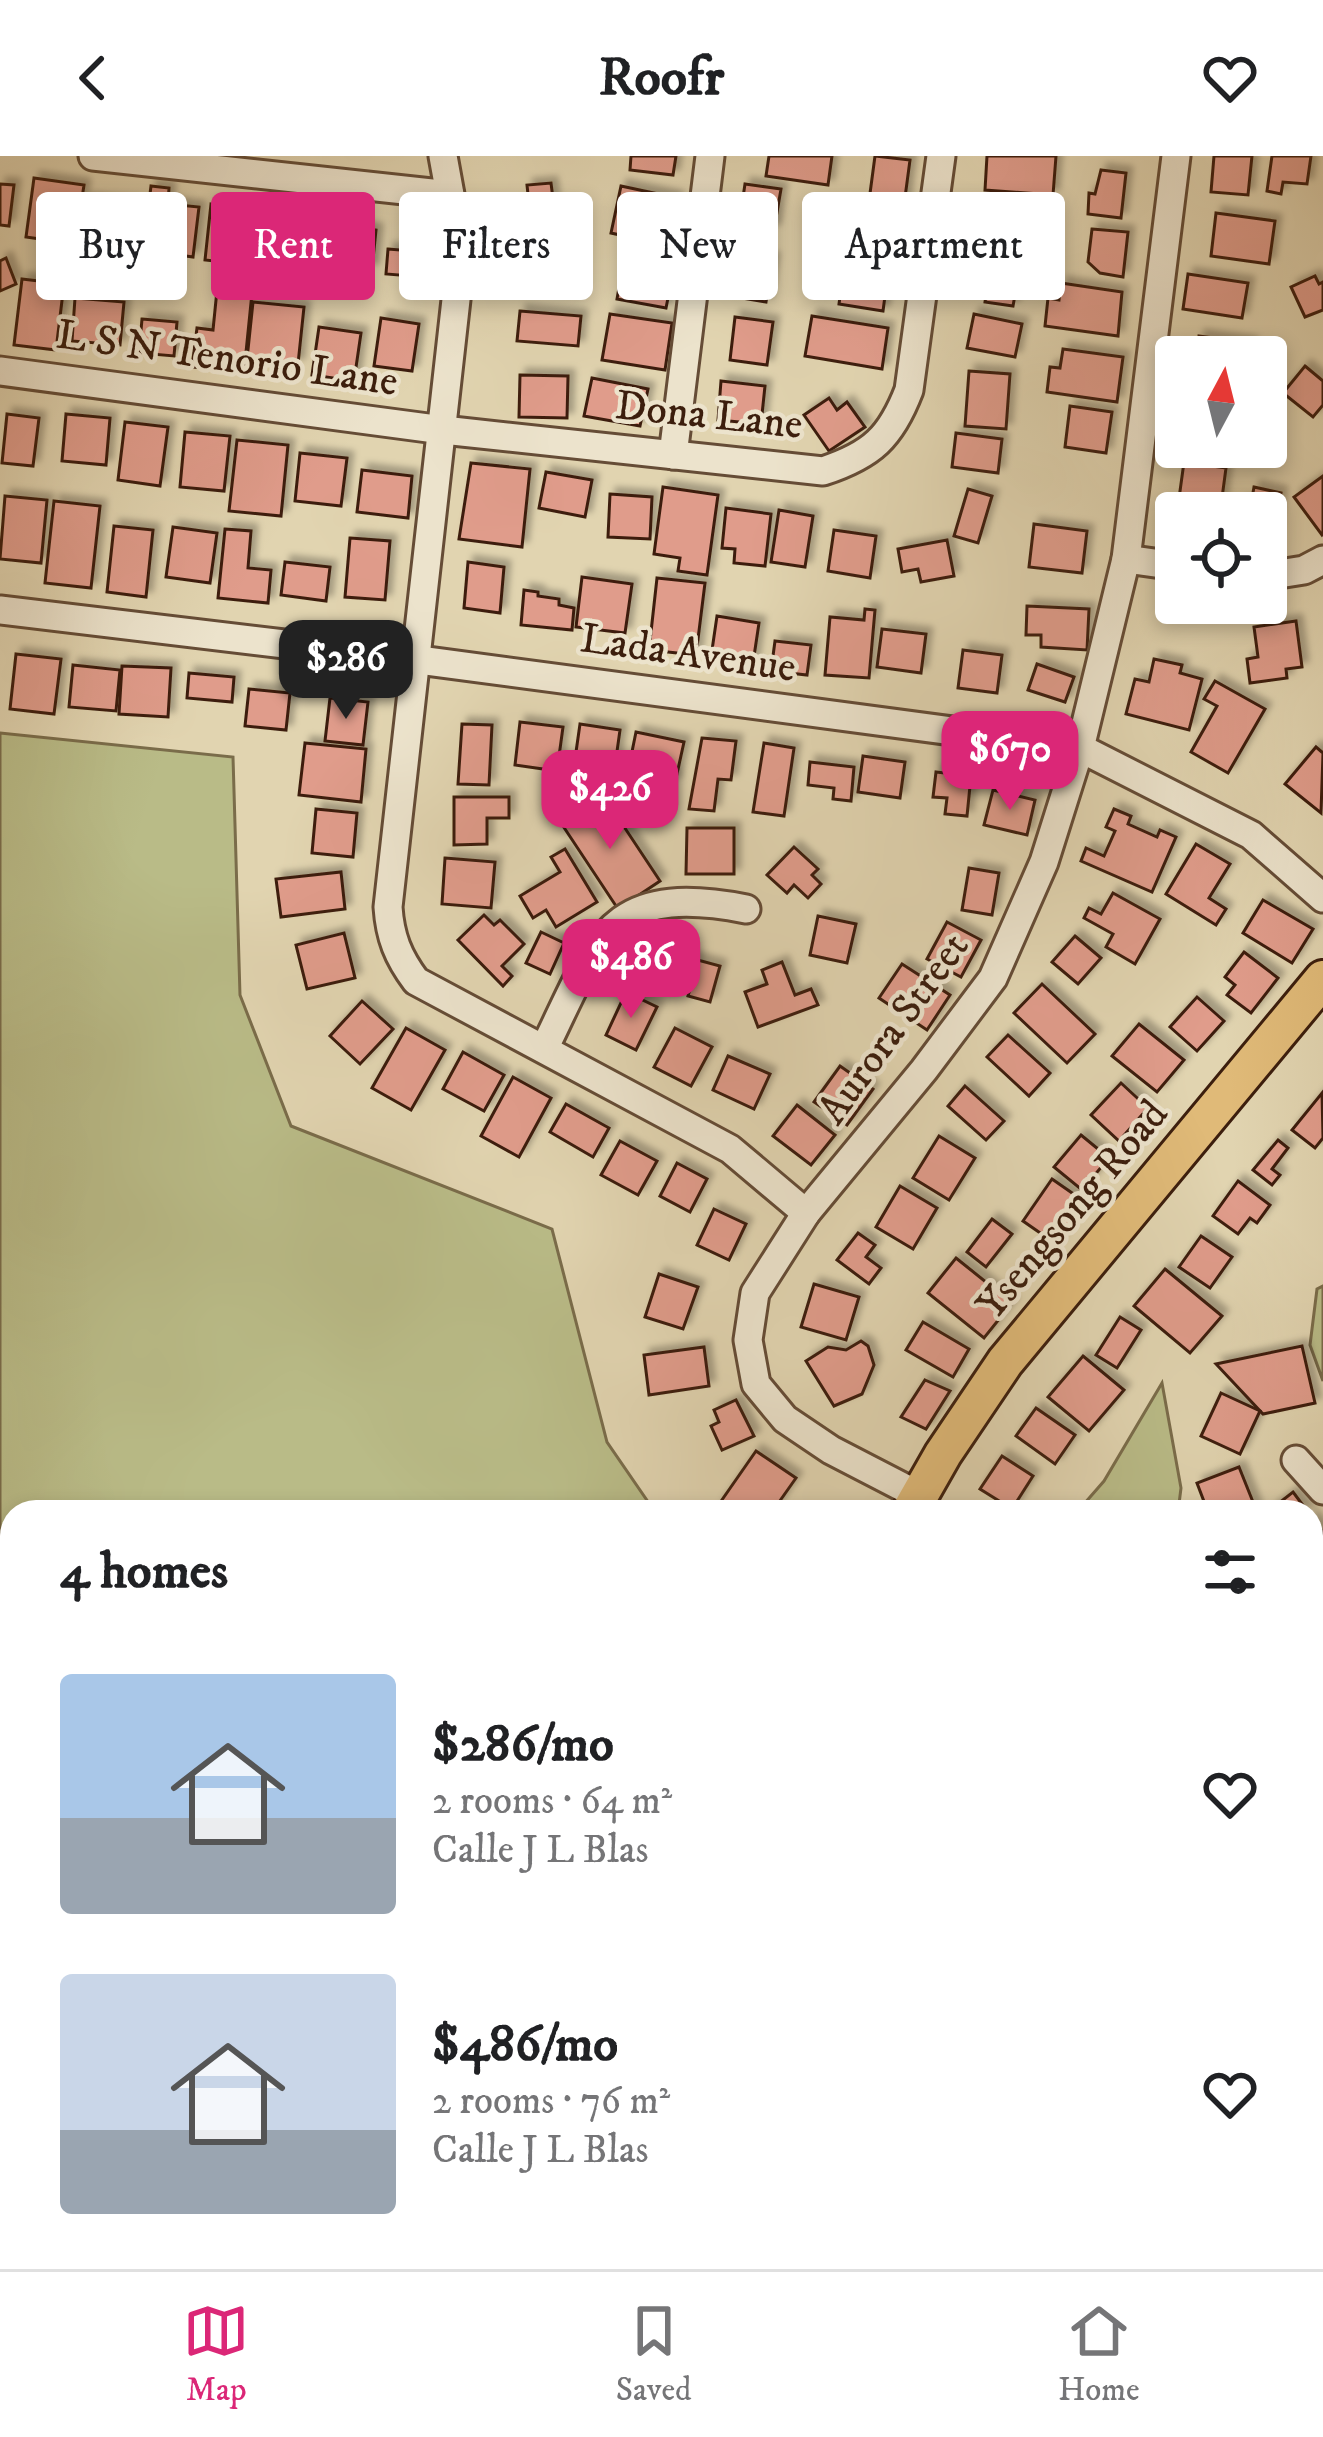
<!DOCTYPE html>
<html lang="en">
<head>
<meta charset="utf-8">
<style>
	:root { --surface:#fff; --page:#f2f2f2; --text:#202124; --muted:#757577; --line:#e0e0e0; --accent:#db2777 }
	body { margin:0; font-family:"IM FELL DW Pica",serif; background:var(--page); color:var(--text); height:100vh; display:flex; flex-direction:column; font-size:45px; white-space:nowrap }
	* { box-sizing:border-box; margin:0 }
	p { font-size:39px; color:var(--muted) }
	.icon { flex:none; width:66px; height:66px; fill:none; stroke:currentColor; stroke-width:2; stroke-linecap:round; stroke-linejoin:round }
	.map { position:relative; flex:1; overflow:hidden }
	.drawer { position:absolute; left:0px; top:1344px; width:1323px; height:771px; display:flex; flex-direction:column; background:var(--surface); border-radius:36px 36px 0 0; box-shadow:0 6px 18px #0003 }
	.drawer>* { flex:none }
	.hud { position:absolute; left:36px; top:36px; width:1251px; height:108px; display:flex; gap:24px }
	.needle { width:78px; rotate:7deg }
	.buttons { position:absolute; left:1155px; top:180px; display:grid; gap:24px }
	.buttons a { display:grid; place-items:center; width:132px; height:132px; border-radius:12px; background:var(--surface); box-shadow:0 6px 18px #0003; font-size:60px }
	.price { position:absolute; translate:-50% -102px; padding:0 27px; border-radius:24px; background:var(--accent); color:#fff; font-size:39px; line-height:78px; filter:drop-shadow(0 3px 6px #0008) }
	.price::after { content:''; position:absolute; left:50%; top:72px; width:36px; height:27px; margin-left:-18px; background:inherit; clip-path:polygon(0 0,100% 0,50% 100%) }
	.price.current { background:#222; color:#fff }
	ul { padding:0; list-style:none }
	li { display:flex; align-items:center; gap:36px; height:300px; padding:0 60px }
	li span { display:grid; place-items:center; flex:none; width:336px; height:240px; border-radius:12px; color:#555 }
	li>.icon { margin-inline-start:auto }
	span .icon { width:144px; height:144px; fill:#fffc; stroke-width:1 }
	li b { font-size:51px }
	h2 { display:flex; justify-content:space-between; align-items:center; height:144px; padding:0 60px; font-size:51px }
	.chip { padding:0 42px; border-radius:12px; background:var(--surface); box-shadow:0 6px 18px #0003; font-size:42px; line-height:108px }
	.chip.current { background:var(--accent); color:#fff }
	header { display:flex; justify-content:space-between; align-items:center; height:156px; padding:0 60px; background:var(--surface); font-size:54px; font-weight:800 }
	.dock { display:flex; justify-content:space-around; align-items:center; height:168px; border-top:3px solid var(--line); background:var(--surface); font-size:33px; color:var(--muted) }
	.dock a { display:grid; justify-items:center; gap:6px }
	.dock .current { color:var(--accent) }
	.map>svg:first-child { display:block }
	.green { fill:#b9bb87; stroke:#7a6c4a; stroke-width:3 }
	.building { fill:#e09c8b; stroke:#3c1e0d; stroke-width:3; filter:url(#shadow) }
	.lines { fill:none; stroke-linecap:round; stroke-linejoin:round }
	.minor-casing { stroke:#654c36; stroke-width:33 }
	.major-casing { stroke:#3c1e0d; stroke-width:42 }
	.minor { stroke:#ece3cc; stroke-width:27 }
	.major { stroke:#e0ba78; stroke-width:36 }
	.labels { text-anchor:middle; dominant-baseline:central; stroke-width:9; stroke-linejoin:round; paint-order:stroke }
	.street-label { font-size:42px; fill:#3c1e0d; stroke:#ece3cc }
</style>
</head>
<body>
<header><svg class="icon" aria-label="back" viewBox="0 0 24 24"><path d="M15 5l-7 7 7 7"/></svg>Roofr<svg class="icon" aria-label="heart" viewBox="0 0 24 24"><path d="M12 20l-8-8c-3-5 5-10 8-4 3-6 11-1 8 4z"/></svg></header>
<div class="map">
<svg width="1323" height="2113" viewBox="0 0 1323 2113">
	<defs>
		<filter id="shadow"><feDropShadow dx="6" dy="-6" stdDeviation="3" flood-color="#0004"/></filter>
	</defs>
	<rect width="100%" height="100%" fill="#e1d4b0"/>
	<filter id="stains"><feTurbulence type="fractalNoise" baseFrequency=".00167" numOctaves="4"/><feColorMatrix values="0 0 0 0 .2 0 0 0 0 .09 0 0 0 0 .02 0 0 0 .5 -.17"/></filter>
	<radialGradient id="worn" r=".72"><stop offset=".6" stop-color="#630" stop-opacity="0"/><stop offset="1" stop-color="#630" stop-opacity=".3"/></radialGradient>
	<g class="green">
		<polygon points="0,577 233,601 240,839 291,970 552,1073 607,1286 655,1356 12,1356 12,1481 0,1476"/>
		<polygon points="1323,1130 1323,1225 1310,1189 1317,1133"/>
		<polygon points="1162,1227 1181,1332 1178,1356 1077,1356 1104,1325"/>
		<polygon points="0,1517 12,1521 12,2103 44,2103 40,2113 0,2113"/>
		<polygon points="1323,1617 1323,1702 1311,1706 1311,1628"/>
		<polygon points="914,2103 984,2103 985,2113 913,2113"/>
	</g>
	<g class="building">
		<polygon points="631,0 676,0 673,19 630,14"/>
		<polygon points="769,0 832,0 828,29 766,20"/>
		<polygon points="875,0 910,4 904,49 869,45"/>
		<polygon points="987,0 1056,0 1053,39 985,34"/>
		<polygon points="1214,0 1252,0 1248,39 1211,36"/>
		<polygon points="1272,0 1311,0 1307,28 1283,26 1281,38 1267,35"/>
		<polygon points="1101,14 1126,17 1121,62 1088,58 1089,37 1095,38"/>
		<polygon points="34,22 84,29 75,88 26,81"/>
		<polygon points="551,27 557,74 532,76 527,29"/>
		<polygon points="0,28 14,29 9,70 0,69"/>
		<polygon points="745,28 781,33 774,74 739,68"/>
		<polygon points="151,30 169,32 168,48 199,51 193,101 143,94"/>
		<polygon points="621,30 677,42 666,89 611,77"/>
		<polygon points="87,44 132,48 128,87 85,83"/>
		<polygon points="991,45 1045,56 1038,88 985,77"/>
		<polygon points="211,48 257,53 251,109 205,104"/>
		<polygon points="844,56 908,64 904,97 886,95 885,104 839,99"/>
		<polygon points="1216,57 1275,65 1269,108 1211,100"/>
		<polygon points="275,67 308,72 302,111 269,106"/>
		<polygon points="328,68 376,74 372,113 324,107"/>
		<polygon points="1092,73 1128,76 1123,121 1100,117 1088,106"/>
		<polygon points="524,85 568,91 562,139 518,134"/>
		<polygon points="388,93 425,96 423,121 386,118"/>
		<polygon points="736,98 773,103 766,146 730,140"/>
		<polygon points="992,99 1030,104 1025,140 1015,139 1013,150 985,146"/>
		<polygon points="6,102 16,128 0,135 0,105"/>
		<polygon points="624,103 674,112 666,152 617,143"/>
		<polygon points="845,104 889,110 883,155 839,148"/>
		<polygon points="1188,118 1248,127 1242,162 1183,153"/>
		<polygon points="1315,120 1319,128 1323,126 1323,154 1305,161 1291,131"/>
		<polygon points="22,123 64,128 56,194 14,189"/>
		<polygon points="1061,127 1122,136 1118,180 1045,170 1048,142 1059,144"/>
		<polygon points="217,134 252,137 244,216 192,211 197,172 213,174"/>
		<polygon points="75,142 124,146 120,189 72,185"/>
		<polygon points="253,146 304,151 298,208 247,203"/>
		<polygon points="520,155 581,160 578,190 517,185"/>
		<polygon points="610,158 672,167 665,214 602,204"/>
		<polygon points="974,158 1022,168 1015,201 967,192"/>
		<polygon points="812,160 888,172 882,213 805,200"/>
		<polygon points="735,161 773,166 767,209 730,204"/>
		<polygon points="381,162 419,168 412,215 374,210"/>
		<polygon points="142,163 177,166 174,200 139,197"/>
		<polygon points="319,171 361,177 354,225 312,219"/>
		<polygon points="1199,180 1251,187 1250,201 1197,201"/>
		<polygon points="1063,193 1123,201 1117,246 1047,236 1050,211 1060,212"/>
		<polygon points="1305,210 1323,225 1323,249 1313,261 1283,237"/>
		<polygon points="969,215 1010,218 1006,273 965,270"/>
		<polygon points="520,219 568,220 567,262 519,261"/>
		<polygon points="592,222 648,233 640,270 584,260"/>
		<polygon points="721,225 765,230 761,268 718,264"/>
		<polygon points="829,242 837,254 847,246 865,271 829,295 804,259"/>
		<polygon points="1070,250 1112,256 1106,297 1065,291"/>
		<polygon points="7,258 39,262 33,310 2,307"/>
		<polygon points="66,258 110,262 106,309 62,305"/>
		<polygon points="125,266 168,271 160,330 118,324"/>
		<polygon points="185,276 230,280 224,335 180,331"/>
		<polygon points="956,277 1002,283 998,317 952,311"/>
		<polygon points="237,284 288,289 281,360 229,355"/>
		<polygon points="1196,291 1229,291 1228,301 1195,299"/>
		<polygon points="300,297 347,302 341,350 295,345"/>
		<polygon points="1184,306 1226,312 1220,357 1177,357"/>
		<polygon points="471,307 530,313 522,391 459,383"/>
		<polygon points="362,314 412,320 408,362 357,356"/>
		<polygon points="546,316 592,324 585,361 539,352"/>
		<polygon points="1323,320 1323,378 1322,379 1294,341"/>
		<polygon points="663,331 718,339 707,419 678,415 680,402 654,398"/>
		<polygon points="1254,331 1281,337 1271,388 1266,387 1266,357 1238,357 1241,346 1251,348"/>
		<polygon points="968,333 992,340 978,387 954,380"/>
		<polygon points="610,338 652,341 650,383 608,381"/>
		<polygon points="5,340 47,344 41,407 0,403"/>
		<polygon points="54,345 100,350 91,432 45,427"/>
		<polygon points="726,352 771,358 765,410 734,407 735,393 722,392"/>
		<polygon points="779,354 813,360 805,411 771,406"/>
		<polygon points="1034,368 1087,375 1082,417 1029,411"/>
		<polygon points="114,370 153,374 146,441 107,436"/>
		<polygon points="173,371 217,377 210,427 166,421"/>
		<polygon points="225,373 251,375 248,412 271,414 268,447 218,442"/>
		<polygon points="834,374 876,380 870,422 828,415"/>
		<polygon points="350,382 390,385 385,444 345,441"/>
		<polygon points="947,384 954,420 921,426 918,413 902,416 898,393"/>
		<polygon points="285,406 330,411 326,445 281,439"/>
		<polygon points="468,406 504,411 500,457 464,452"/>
		<polygon points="582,421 632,428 625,477 576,471"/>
		<polygon points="657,422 705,427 696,499 649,494"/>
		<polygon points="524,434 538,436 538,440 559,443 559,449 574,452 572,474 521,469"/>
		<polygon points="1027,450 1089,453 1087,494 1041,491 1041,479 1026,479"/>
		<polygon points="865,453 875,454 869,522 825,519 830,461 864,464"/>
		<polygon points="717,460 759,467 753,507 711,501"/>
		<polygon points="1296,465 1302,511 1286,513 1287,522 1250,527 1247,503 1258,501 1254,471"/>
		<polygon points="882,473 926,478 921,517 877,511"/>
		<polygon points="775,485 811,489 807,519 771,515"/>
		<polygon points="963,494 1002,499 997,537 958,532"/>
		<polygon points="16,498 61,503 54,558 10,553"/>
		<polygon points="1154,503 1182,509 1180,517 1202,523 1189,574 1126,558 1135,523 1149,526"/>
		<polygon points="1037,508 1074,521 1065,546 1028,534"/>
		<polygon points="73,509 120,514 116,555 69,551"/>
		<polygon points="122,510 171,512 168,561 119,558"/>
		<polygon points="189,517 234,521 232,546 187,542"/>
		<polygon points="1215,525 1265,553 1228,617 1191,596 1217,550 1204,543"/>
		<polygon points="249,533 290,537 286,574 245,570"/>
		<polygon points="330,542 368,546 363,589 325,585"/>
		<polygon points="520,566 563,571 557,615 515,609"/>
		<polygon points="462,568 492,569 489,629 458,628"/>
		<polygon points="580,568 620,574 613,624 589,620 590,612 574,610"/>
		<polygon points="636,576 684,586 675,627 640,619 636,643 623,640"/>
		<polygon points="702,582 736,585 731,624 718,623 714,655 689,653"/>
		<polygon points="305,587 366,593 361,646 299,639"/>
		<polygon points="764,587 794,592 784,660 753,656"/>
		<polygon points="1316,591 1323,597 1321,657 1285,628"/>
		<polygon points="863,600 905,606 900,642 858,636"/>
		<polygon points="810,606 854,611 851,645 833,643 834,632 808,629"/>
		<polygon points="936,616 971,620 967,660 945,658 947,642 933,641"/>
		<polygon points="993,634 1035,644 1027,679 984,669"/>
		<polygon points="603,639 660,725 618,753 561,667"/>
		<polygon points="454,641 509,641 509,662 487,662 487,688 454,689"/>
		<polygon points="316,653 357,657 353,701 312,697"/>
		<polygon points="1114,653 1131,660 1128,668 1157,681 1160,674 1176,681 1152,736 1081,705 1086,692 1104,700 1115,675 1106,671"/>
		<polygon points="687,672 734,672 734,718 686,718"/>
		<polygon points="1196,688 1230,708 1209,742 1226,753 1216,769 1166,738"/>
		<polygon points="794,691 818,713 812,719 821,728 808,742 794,729 787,737 767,719"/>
		<polygon points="565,693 597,746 556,771 546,754 533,762 520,740 560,716 551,701"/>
		<polygon points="445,702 495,706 491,752 442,748"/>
		<polygon points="969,712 999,717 992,759 962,754"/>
		<polygon points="341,716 345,753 281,761 276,723"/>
		<polygon points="1113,737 1160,763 1135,808 1106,791 1113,778 1084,762 1089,752 1101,758"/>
		<polygon points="1263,744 1313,773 1292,807 1243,777"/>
		<polygon points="484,759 494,769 500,764 524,788 502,810 512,820 503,830 458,784"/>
		<polygon points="818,760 856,768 847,807 810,799"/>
		<polygon points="947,766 981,784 961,821 927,803"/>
		<polygon points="541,776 564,787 550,818 526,807"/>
		<polygon points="344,777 355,822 307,833 296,789"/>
		<polygon points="1075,780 1101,802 1078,828 1052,806"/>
		<polygon points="1244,796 1278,822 1251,857 1227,839 1235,829 1225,821"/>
		<polygon points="683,800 720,810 710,846 688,840 691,829 676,825"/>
		<polygon points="782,806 795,839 811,833 818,849 758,871 745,836 767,828 762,814"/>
		<polygon points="902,808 950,839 927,874 879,842"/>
		<polygon points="1042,828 1095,878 1067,907 1014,857"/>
		<polygon points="626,836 657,851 636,894 606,879"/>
		<polygon points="1197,841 1224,865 1197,895 1170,871"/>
		<polygon points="362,845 393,873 360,908 330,880"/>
		<polygon points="1139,868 1184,904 1157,936 1112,900"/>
		<polygon points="406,872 445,894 411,954 372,932"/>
		<polygon points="675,872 712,891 691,930 654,911"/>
		<polygon points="1008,879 1050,917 1029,940 987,901"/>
		<polygon points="463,896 504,919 484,955 443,933"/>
		<polygon points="728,900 770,918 754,953 713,934"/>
		<polygon points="840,910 873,933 847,969 814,946"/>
		<polygon points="513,921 551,942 519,1001 481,980"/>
		<polygon points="1121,927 1148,952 1119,985 1091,959"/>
		<polygon points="965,930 1004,965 986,984 948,950"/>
		<polygon points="1322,937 1323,982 1315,992 1292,974"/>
		<polygon points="566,948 609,972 593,1001 550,976"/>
		<polygon points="797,949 835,979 811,1009 773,980"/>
		<polygon points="1081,979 1109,1002 1082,1034 1054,1011"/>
		<polygon points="939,980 975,1002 949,1044 913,1022"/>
		<polygon points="1278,984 1288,992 1272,1013 1280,1019 1272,1029 1253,1014"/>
		<polygon points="620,985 657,1005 638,1039 601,1019"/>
		<polygon points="677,1007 707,1023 690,1056 660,1040"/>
		<polygon points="1052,1023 1085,1046 1056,1088 1023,1065"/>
		<polygon points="1238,1025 1270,1049 1257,1067 1250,1062 1238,1078 1213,1060"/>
		<polygon points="900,1030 937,1052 913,1093 876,1071"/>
		<polygon points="714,1053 746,1068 729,1104 697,1089"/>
		<polygon points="992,1063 1012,1078 986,1111 967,1096"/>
		<polygon points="858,1077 875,1089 866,1101 881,1112 869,1128 837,1104"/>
		<polygon points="1201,1080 1232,1101 1210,1132 1179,1111"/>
		<polygon points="956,1102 1012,1147 984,1182 928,1137"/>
		<polygon points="1165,1113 1222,1160 1190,1197 1134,1150"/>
		<polygon points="659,1118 698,1131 683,1173 645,1161"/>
		<polygon points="814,1128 859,1141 846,1184 801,1171"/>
		<polygon points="1120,1161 1141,1174 1117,1212 1096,1199"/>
		<polygon points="923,1166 969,1193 953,1221 906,1194"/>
		<polygon points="861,1185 868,1190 874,1209 862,1238 834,1250 806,1205 828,1191 846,1194"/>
		<polygon points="1302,1190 1315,1247 1263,1258 1216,1208"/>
		<polygon points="704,1191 709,1230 649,1239 644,1199"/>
		<polygon points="1083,1200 1124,1234 1089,1275 1048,1241"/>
		<polygon points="925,1224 950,1235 926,1273 901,1261"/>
		<polygon points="1221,1237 1260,1255 1240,1298 1201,1280"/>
		<polygon points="736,1244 754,1280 722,1294 711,1270 719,1266 714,1254"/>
		<polygon points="1036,1252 1075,1279 1055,1308 1016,1280"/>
		<polygon points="756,1295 796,1322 772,1356 725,1356 717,1351"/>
		<polygon points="1002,1300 1033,1320 1012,1353 980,1333"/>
		<polygon points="1239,1311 1257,1356 1208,1356 1197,1327"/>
		<polygon points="1293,1336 1308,1356 1271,1356 1270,1354"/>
		<polygon points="1311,1360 1323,1376 1323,1419 1311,1428"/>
		<polygon points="1323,1528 1323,1576 1311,1563 1311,1540"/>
		<polygon points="1311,1741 1315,1741 1321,1782 1311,1784"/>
		<polygon points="1322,1888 1323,1940 1311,1942 1311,1889"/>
		<polygon points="1323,2089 1323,2113 1308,2113 1305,2103 1311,2103 1311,2092"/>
		<polygon points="283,2103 336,2103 333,2113 280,2113"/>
		<polygon points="560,2103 592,2103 597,2105 594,2113 557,2113"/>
		<polygon points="719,2103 744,2103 749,2105 745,2113 715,2113"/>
		<polygon points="1133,2103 1187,2103 1187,2113 1132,2113"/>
		<polygon points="1212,2103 1269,2103 1268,2113 1211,2113"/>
	</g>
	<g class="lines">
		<defs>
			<g id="minor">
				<polyline points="93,0 450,39"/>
				<path d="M 443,0 L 461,99 L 388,751 C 390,781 398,801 416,825 L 730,993 L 806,1057"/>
				<path d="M 0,215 L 443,274 L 823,315 C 872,299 891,281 909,234 L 941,0"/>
				<polyline points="673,299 710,0"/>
				<polyline points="1126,403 1176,410"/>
				<polyline points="1266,420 1304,414 1323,404"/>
				<polyline points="0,454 419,504 1080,592 1251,679 1323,742"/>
				<path d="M 545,891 C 598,783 607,726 746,753"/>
				<polyline points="1296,1304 1323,1334"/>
				<polyline points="918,1339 831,1294 785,1263 756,1228 748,1184 755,1137 806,1057 924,914 993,822 1044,706 1080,592 1126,403 1176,0"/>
				<polyline points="1311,1457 1323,1446"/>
				<polyline points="1311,1827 1323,1825"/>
				<polyline points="353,2113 356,2103"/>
				<polyline points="1094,2113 1094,2103"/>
			</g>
			<g id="major">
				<polyline points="910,1356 943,1298 1005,1206 1323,823"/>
				<polyline points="0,1493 12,1497"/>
				<polyline points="633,2113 636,2103"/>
			</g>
		</defs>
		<use href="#minor" class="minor-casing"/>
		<use href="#major" class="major-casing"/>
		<use href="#minor" class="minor"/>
		<use href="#major" class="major"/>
	</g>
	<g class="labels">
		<g class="street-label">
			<text transform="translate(227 203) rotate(8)">L S N Tenorio Lane</text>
			<text transform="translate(709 260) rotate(6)">Dona Lane</text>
			<text transform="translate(688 498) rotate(8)">Lada Avenue</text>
			<text transform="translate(894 873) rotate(-54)">Aurora Street</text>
			<text transform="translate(1073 1054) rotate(-50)">Ysengsong Road</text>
		</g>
	</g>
	<rect width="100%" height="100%" filter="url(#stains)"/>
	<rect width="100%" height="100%" fill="url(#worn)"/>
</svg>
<div class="buttons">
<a><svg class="needle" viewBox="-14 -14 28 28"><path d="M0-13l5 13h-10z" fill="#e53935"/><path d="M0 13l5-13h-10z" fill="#757577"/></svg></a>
<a><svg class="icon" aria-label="locate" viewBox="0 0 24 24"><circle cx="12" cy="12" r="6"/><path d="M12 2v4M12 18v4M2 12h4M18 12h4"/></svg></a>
</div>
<b class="price current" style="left:346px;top:566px">$286</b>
<b class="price" style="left:1010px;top:657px">$670</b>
<b class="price" style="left:610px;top:696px">$426</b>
<b class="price" style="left:631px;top:865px">$486</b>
<div class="hud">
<a class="chip">Buy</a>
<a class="chip current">Rent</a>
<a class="chip">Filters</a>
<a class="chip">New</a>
<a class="chip">Apartment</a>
</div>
<section class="drawer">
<h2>4 homes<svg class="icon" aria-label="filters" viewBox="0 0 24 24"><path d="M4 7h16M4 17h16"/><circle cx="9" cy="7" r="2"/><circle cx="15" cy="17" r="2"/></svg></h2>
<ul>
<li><span style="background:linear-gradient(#a9c7e8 60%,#9aa5b1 0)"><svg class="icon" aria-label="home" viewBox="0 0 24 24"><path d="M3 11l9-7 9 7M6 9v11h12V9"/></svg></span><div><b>$286/mo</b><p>2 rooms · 64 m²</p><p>Calle J L Blas</p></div><svg class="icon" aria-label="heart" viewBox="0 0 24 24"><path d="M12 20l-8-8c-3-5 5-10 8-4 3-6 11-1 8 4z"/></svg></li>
<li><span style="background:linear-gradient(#c9d6e8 65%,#9aa5b1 0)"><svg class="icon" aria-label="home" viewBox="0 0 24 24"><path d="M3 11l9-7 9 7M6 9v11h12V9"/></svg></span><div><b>$486/mo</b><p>2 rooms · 76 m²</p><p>Calle J L Blas</p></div><svg class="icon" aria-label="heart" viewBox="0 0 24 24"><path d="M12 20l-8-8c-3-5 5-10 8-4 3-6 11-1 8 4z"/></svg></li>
</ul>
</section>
</div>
<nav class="dock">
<a class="current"><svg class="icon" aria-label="map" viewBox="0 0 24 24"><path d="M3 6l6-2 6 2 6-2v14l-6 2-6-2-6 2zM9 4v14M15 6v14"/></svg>Map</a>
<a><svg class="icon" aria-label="saved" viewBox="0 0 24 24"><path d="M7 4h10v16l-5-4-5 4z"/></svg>Saved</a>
<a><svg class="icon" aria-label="home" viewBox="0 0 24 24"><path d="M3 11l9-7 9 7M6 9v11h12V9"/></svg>Home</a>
</nav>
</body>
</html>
